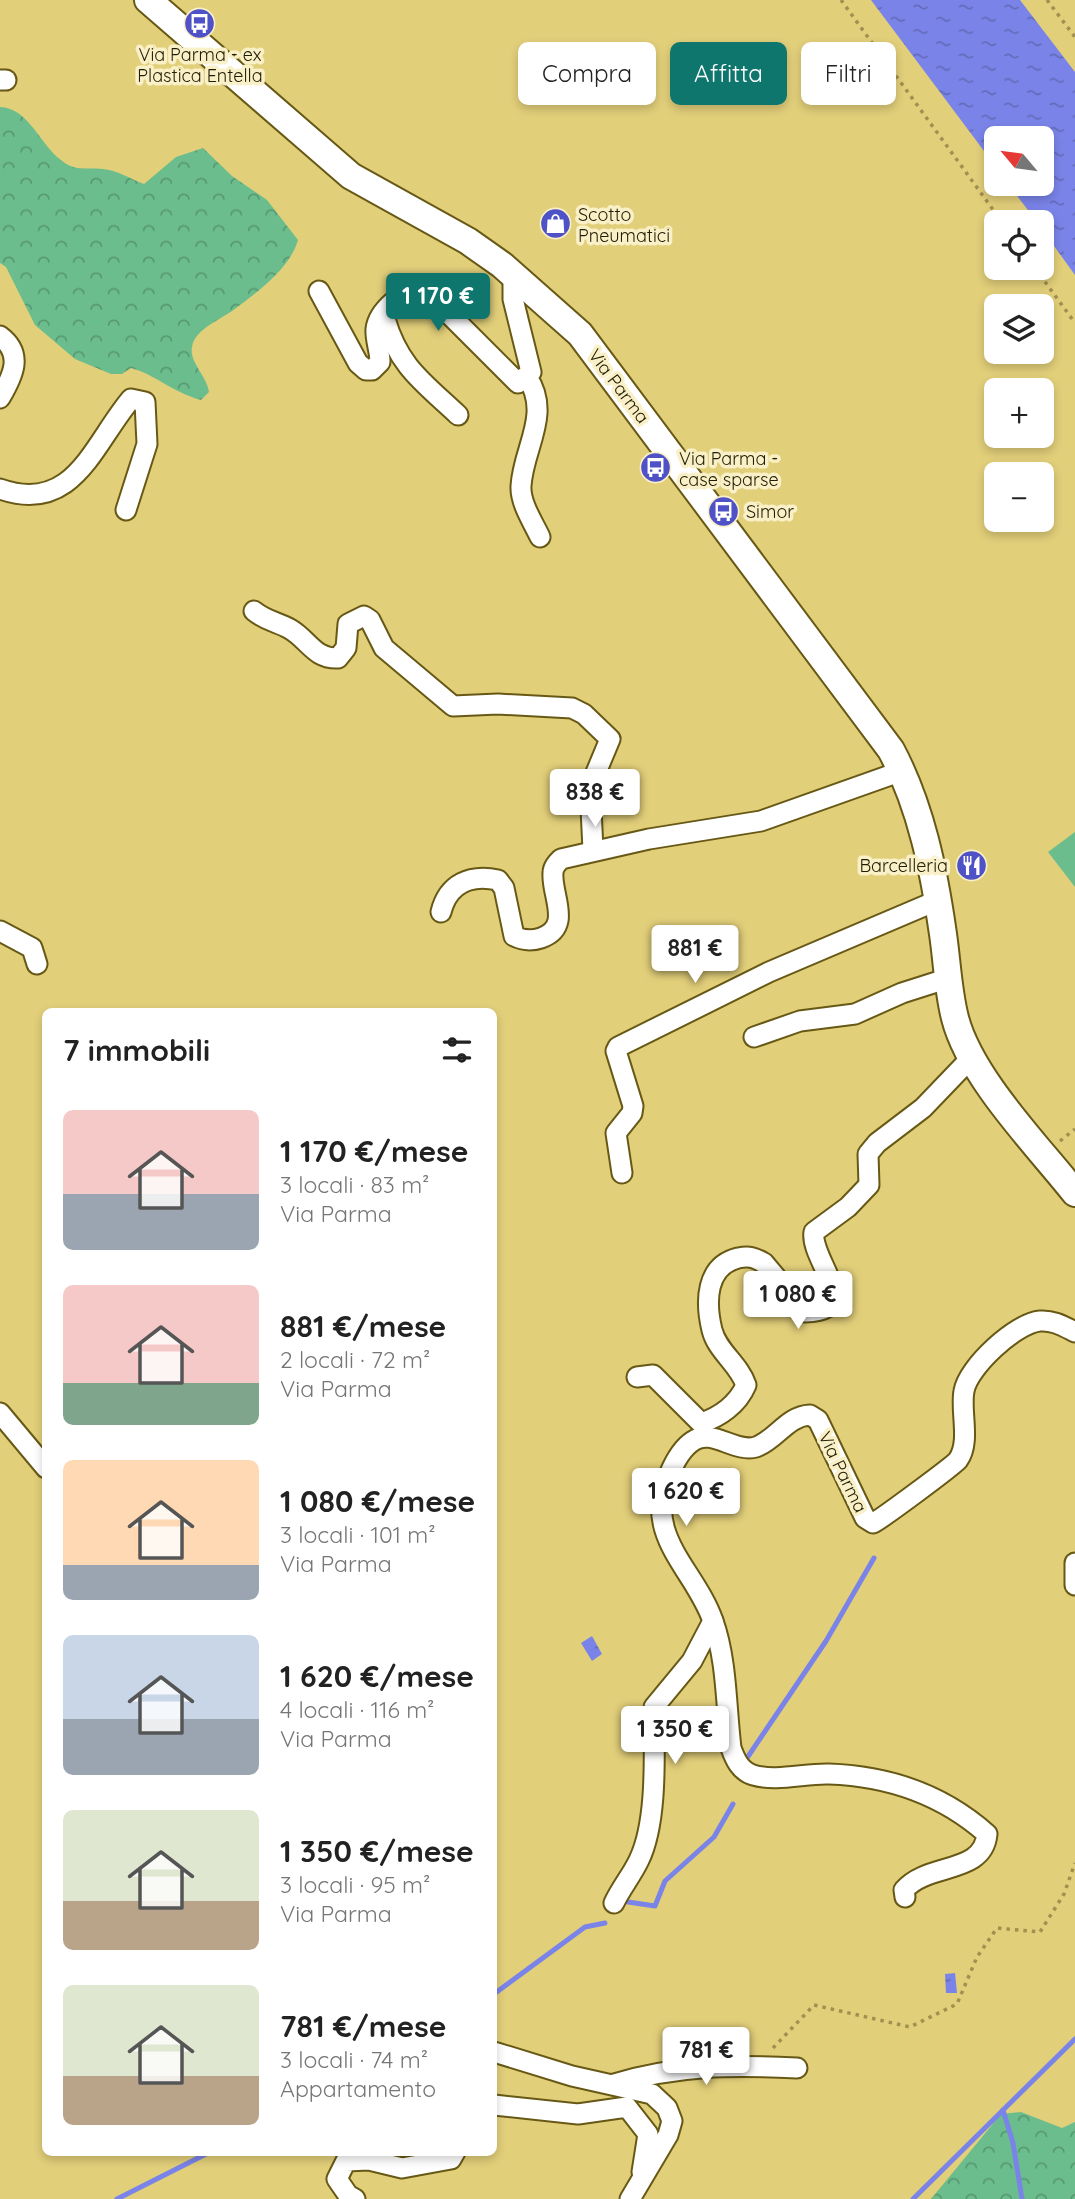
<!DOCTYPE html>
<html lang="it">
<head>
<meta charset="utf-8">
<style>
	:root { --surface:#fff; --page:#f6f6f6; --text:#222; --muted:#767676; --accent:#0f766e }
	body { margin:0; font-family:Quicksand,sans-serif; background:var(--page); color:var(--text); height:100vh; display:flex; flex-direction:column; font-size:26px; white-space:nowrap }
	* { box-sizing:border-box; margin:0 }
	p { font-size:23px; color:var(--muted) }
	.icon { flex:none; width:38px; height:38px; fill:none; stroke:currentColor; stroke-width:2; stroke-linecap:round; stroke-linejoin:round }
	.map { position:relative; flex:1; overflow:hidden }
	.details { position:absolute; left:42px; top:1008px; width:455px; height:1148px; display:flex; flex-direction:column; background:var(--surface); border-radius:10px; box-shadow:0 4px 10px #0003 }
	.details>* { flex:none }
	.guide { position:absolute; left:518px; top:42px; width:452px; height:63px; display:flex; gap:14px }
	.needle { width:46px; rotate:299deg }
	.controls { position:absolute; left:984px; top:126px; display:grid; gap:14px }
	.controls a { display:grid; place-items:center; width:70px; height:70px; border-radius:10px; background:var(--surface); box-shadow:0 4px 10px #0003; font-size:35px }
	.price { position:absolute; translate:-50% -60px; padding:0 16px; border-radius:7px; background:#fff; color:#222; font-size:23px; line-height:46px; filter:drop-shadow(0 2px 4px #0008) }
	.price::after { content:''; position:absolute; left:50%; top:42px; width:21px; height:16px; margin-left:-10px; background:inherit; clip-path:polygon(0 0,100% 0,50% 100%) }
	.price.on { background:var(--accent); color:#fff }
	ul { padding:0; list-style:none }
	li { display:flex; align-items:center; gap:21px; height:175px; padding:0 21px }
	li span { display:grid; place-items:center; flex:none; width:196px; height:140px; border-radius:10px; color:#555 }
	li>.icon { margin-inline-start:auto }
	span .icon { width:84px; height:84px; fill:#fffc; stroke-width:1 }
	li b { font-size:30px }
	h2 { display:flex; justify-content:space-between; align-items:center; height:84px; padding:0 21px; font-size:30px }
	.chip { padding:0 24px; border-radius:10px; background:var(--surface); box-shadow:0 4px 10px #0003; font-size:24px; line-height:63px }
	.chip.on { background:var(--accent); color:#fff }
	.map>svg:first-child { display:block }
	.forest { fill:url(#forest-crowns) }
	.green { fill:#6bbd8d }
	.water { fill:url(#water-ripples) }
	.lines { fill:none; stroke-linecap:round; stroke-linejoin:round }
	.stream { stroke:#7a84e8; stroke-width:5 }
	.minor-casing { stroke:#675915; stroke-width:23 }
	.major-casing { stroke:#675915; stroke-width:30 }
	.path { stroke:#a09150; stroke-width:3.5; stroke-dasharray:3.5 5; stroke-linecap:butt }
	.minor { stroke:#fff; stroke-width:19 }
	.major { stroke:#fff; stroke-width:26 }
	.labels { text-anchor:middle; dominant-baseline:central; stroke-width:7; stroke-linejoin:round; paint-order:stroke }
	.poi-label { font-size:18px; fill:#221c02; stroke:#f9f0c8; text-anchor:start }
	.street-label { font-size:18px; fill:#221c02; stroke:#f9f0c8 }
</style>
</head>
<body>
<div class="map">
<svg width="1075" height="2199" viewBox="0 0 1075 2199">
	<defs>
		<pattern id="forest-crowns" width="20" height="18" patternUnits="userSpaceOnUse" patternTransform="scale(1.75)"><rect width="20" height="18" fill="#6bbd8d"/><path d="M2 6a3 3 0 1 1 6 0M12 15a3 3 0 1 1 6 0" fill="none" stroke="#589971"/></pattern>
		<pattern id="water-ripples" width="26" height="14" patternUnits="userSpaceOnUse" patternTransform="scale(1.75)"><rect width="26" height="14" fill="#7a84e8"/><path d="M2 4q2-2 4 0t4 0M15 11q2-2 4 0t4 0" fill="none" stroke="#646bba"/></pattern>
	</defs>
	<rect width="100%" height="100%" fill="#e2cf7a"/>
	<g class="forest">
		<path d="M 0,107 C 29,108 40,145 61,160 C 75,172 86,167 103,169 C 116,170 131,179 144,184 L 176,157 L 203,148 L 232,176 L 267,200 L 298,240 C 290,268 259,291 236,308 C 223,319 195,328 192,347 C 189,362 207,376 209,392 L 201,400 C 172,392 156,375 131,368 L 122,374 L 111,374 L 75,359 L 35,325 L 6,267 L 0,263 Z"/>
		<polygon points="1021,2112 1062,2128 1075,2122 1075,2199 931,2199 1001,2114"/>
	</g>
	<polygon class="green" points="1075,832 1075,887 1048,852"/>
	<g class="water">
		<polygon points="871,0 1020,0 1075,72 1075,275 1041,228 1041,222 1037,222 1008,184 1041,184 1041,138 996,138 996,167"/>
		<polygon points="592,1636 602,1654 592,1661 581,1643"/>
		<polygon points="955,1973 957,1993 946,1993 945,1974"/>
	</g>
	<g class="lines">
		<g class="stream">
			<polyline points="747,1758 826,1641 874,1558"/>
			<polyline points="628,1902 655,1906 665,1881 714,1837 733,1804"/>
			<polyline points="494,1994 585,1927 605,1923"/>
			<polyline points="1003,2110 1013,2143 1022,2199"/>
			<polyline points="117,2199 210,2152"/>
			<polyline points="913,2199 1075,2039"/>
		</g>
		<defs>
			<g id="minor">
				<polyline points="0,80 6,80"/>
				<path d="M 319,291 L 358,363 L 366,370 L 372,370 L 380,362 C 380,351 375,339 376,329 C 378,311 405,287 424,289 L 518,383 L 531,372 L 513,299 L 513,274"/>
				<path d="M 385,319 C 399,367 423,382 458,415"/>
				<path d="M 0,336 C 24,354 13,376 0,398"/>
				<path d="M 527,377 C 552,414 523,448 521,486 C 520,503 533,522 540,537"/>
				<path d="M 0,489 C 74,515 93,444 131,399 L 145,402 L 147,444 L 126,510"/>
				<path d="M 254,611 C 266,621 278,622 290,629 C 309,640 314,659 338,658 L 346,648 L 348,624 L 364,616 L 370,620 L 384,648 L 453,706 L 498,704 L 572,708 L 584,714 L 610,739 L 590,787 L 593,850"/>
				<path d="M 441,912 C 448,884 470,874 498,880 L 504,888 L 514,936 C 522,940 532,941 541,938 C 573,927 551,895 553,873 C 553,867 557,863 561,859 L 649,839 L 761,821 L 902,771"/>
				<polyline points="0,931 32,948 37,964"/>
				<polyline points="754,1037 800,1021 855,1014 902,993 949,978"/>
				<polyline points="622,1173 616,1133 632,1113 633,1106 616,1051 618,1047 769,972 936,901"/>
				<path d="M 637,1377 L 653,1375 L 701,1423 C 720,1417 738,1404 746,1385 C 739,1364 717,1351 712,1330 C 705,1301 706,1266 738,1258 C 749,1256 754,1257 764,1263 L 805,1312 C 866,1311 809,1259 814,1232 L 848,1207 L 869,1185 L 868,1154 L 877,1143 L 923,1108 L 971,1058"/>
				<polyline points="0,1413 46,1468"/>
				<polyline points="1075,1563 1075,1585"/>
				<path d="M 905,1897 L 904,1890 C 928,1862 983,1875 987,1834 C 943,1795 888,1776 829,1774 C 806,1773 776,1782 753,1775 C 740,1771 735,1759 731,1748 C 726,1707 727,1660 713,1621 C 695,1569 642,1536 669,1475 C 674,1463 682,1448 693,1441 C 712,1428 735,1453 756,1447 C 776,1440 787,1416 810,1415 L 818,1420 L 865,1518 L 873,1523 C 880,1520 953,1466 958,1460 C 971,1442 960,1411 964,1391 C 968,1367 1016,1323 1040,1321 C 1053,1320 1063,1326 1075,1332"/>
				<path d="M 614,1903 C 621,1888 632,1875 639,1860 C 658,1821 654,1751 654,1707 L 692,1661 L 713,1621"/>
				<polyline points="494,2052 572,2076 652,2094 667,2108 672,2121 668,2135 630,2199"/>
				<path d="M 614,2084 C 677,2065 732,2065 797,2068"/>
				<polyline points="494,2105 578,2114 627,2107 648,2134 642,2172"/>
				<polyline points="355,2199 348,2195 337,2179 346,2161 369,2160 402,2168 451,2159 455,2152"/>
			</g>
			<path id="major" d="M 148,0 L 351,176 L 468,241 L 502,265 L 580,334 L 891,750 C 921,806 934,871 943,934 C 947,961 948,991 955,1018 C 970,1077 1037,1145 1075,1193"/>
		</defs>
		<use href="#minor" class="minor-casing"/>
		<use href="#major" class="major-casing"/>
		<g class="path">
			<polyline points="841,0 1002,222"/>
			<polyline points="1047,0 1075,37"/>
			<polyline points="1035,268 1075,323"/>
			<polyline points="1060,1141 1075,1129"/>
			<polyline points="773,2048 814,2005 910,2027 957,2004 977,1957 997,1928 1040,1932 1064,1894 1075,1863"/>
		</g>
		<use href="#minor" class="minor"/>
		<use href="#major" class="major"/>
	</g>
	<defs>
		<symbol id="bus-disc" viewBox="-11 -11 22 22"><circle r="9.5" fill="#4f51c7" stroke="#f9f0c8"/><path d="M-5-6H5V4H4V6H2V4H-2V6H-4V4H-5ZM-3.5-4V0h7V-4ZM-3.5 1.2v1.5H-2V1.2ZM2 1.2v1.5H3.5V1.2Z" fill="#fff"/></symbol>
		<symbol id="shop-disc" viewBox="-11 -11 22 22"><circle r="9.5" fill="#4f51c7" stroke="#f9f0c8"/><path d="M-5-2.5h2.3a2.7 3.5 0 0 1 5.4 0H5L5.5 6h-11ZM-1.5-2.5h3a1.5 2.3 0 0 0-3 0Z" fill="#fff"/></symbol>
		<symbol id="restaurant-disc" viewBox="-11 -11 22 22"><circle r="9.5" fill="#4f51c7" stroke="#f9f0c8"/><path d="M-5-6h1v4h1v-4h1v4h1v-4h1v5L-1.5 .5V6h-2V.5L-5-1ZM5-6V6H3V1.5H1.5Q1.5-4 5-6Z" fill="#fff"/></symbol>
	</defs>
	<g fill-rule="evenodd">
		<use href="#bus-disc" x="182" y="6" width="35" height="35"/>
		<use href="#shop-disc" x="538" y="206" width="35" height="35"/>
		<use href="#bus-disc" x="638" y="450" width="35" height="35"/>
		<use href="#bus-disc" x="706" y="494" width="35" height="35"/>
		<use href="#restaurant-disc" x="954" y="848" width="35" height="35"/>
	</g>
	<g class="labels">
		<g class="poi-label">
			<text x="200" y="54" text-anchor="middle">Via Parma - ex<tspan x="200" dy="21">Plastica Entella</tspan></text>
			<text x="578" y="214">Scotto<tspan x="578" dy="21">Pneumatici</tspan></text>
			<text x="679" y="458">Via Parma -<tspan x="679" dy="21">case sparse</tspan></text>
			<text x="746" y="511">Simor</text>
			<text x="948" y="865" text-anchor="end">Barcelleria</text>
		</g>
		<g class="street-label">
			<text transform="translate(619 386) rotate(53)">Via Parma</text>
			<text transform="translate(843 1472) rotate(64)">Via Parma</text>
		</g>
	</g>
</svg>
<div class="controls">
<a><svg class="needle" viewBox="-14 -14 28 28"><path d="M0-13l5 13h-10z" fill="#e53935"/><path d="M0 13l5-13h-10z" fill="#767676"/></svg></a>
<a><svg class="icon" aria-label="locate" viewBox="0 0 24 24"><circle cx="12" cy="12" r="6"/><path d="M12 2v4M12 18v4M2 12h4M18 12h4"/></svg></a>
<a><svg class="icon" aria-label="layers" viewBox="0 0 24 24"><path d="M12 4l9 5-9 5-9-5zM3 14l9 5 9-5"/></svg></a>
<a>+</a>
<a>−</a>
</div>
<b class="price on" style="left:438px;top:333px">1 170 €</b>
<b class="price" style="left:595px;top:829px">838 €</b>
<b class="price" style="left:695px;top:985px">881 €</b>
<b class="price" style="left:798px;top:1331px">1 080 €</b>
<b class="price" style="left:686px;top:1528px">1 620 €</b>
<b class="price" style="left:675px;top:1766px">1 350 €</b>
<b class="price" style="left:706px;top:2087px">781 €</b>
<div class="guide">
<a class="chip">Compra</a>
<a class="chip on">Affitta</a>
<a class="chip">Filtri</a>
</div>
<section class="details">
<h2>7 immobili<svg class="icon" aria-label="filters" viewBox="0 0 24 24"><path d="M4 7h16M4 17h16"/><circle cx="9" cy="7" r="2"/><circle cx="15" cy="17" r="2"/></svg></h2>
<ul>
<li><span style="background:linear-gradient(#f6c9c9 60%,#9aa5b1 0)"><svg class="icon" aria-label="home" viewBox="0 0 24 24"><path d="M3 11l9-7 9 7M6 9v11h12V9"/></svg></span><div><b>1 170 €/mese</b><p>3 locali · 83 m²</p><p>Via Parma</p></div></li>
<li><span style="background:linear-gradient(#f6c9c9 70%,#7fa58c 0)"><svg class="icon" aria-label="home" viewBox="0 0 24 24"><path d="M3 11l9-7 9 7M6 9v11h12V9"/></svg></span><div><b>881 €/mese</b><p>2 locali · 72 m²</p><p>Via Parma</p></div></li>
<li><span style="background:linear-gradient(#ffd9b3 75%,#9aa5b1 0)"><svg class="icon" aria-label="home" viewBox="0 0 24 24"><path d="M3 11l9-7 9 7M6 9v11h12V9"/></svg></span><div><b>1 080 €/mese</b><p>3 locali · 101 m²</p><p>Via Parma</p></div></li>
<li><span style="background:linear-gradient(#c9d6e8 60%,#9aa5b1 0)"><svg class="icon" aria-label="home" viewBox="0 0 24 24"><path d="M3 11l9-7 9 7M6 9v11h12V9"/></svg></span><div><b>1 620 €/mese</b><p>4 locali · 116 m²</p><p>Via Parma</p></div></li>
<li><span style="background:linear-gradient(#dfe7d0 65%,#b9a48a 0)"><svg class="icon" aria-label="home" viewBox="0 0 24 24"><path d="M3 11l9-7 9 7M6 9v11h12V9"/></svg></span><div><b>1 350 €/mese</b><p>3 locali · 95 m²</p><p>Via Parma</p></div></li>
<li><span style="background:linear-gradient(#dfe7d0 65%,#b9a48a 0)"><svg class="icon" aria-label="home" viewBox="0 0 24 24"><path d="M3 11l9-7 9 7M6 9v11h12V9"/></svg></span><div><b>781 €/mese</b><p>3 locali · 74 m²</p><p>Appartamento</p></div></li>
</ul>
</section>
</div>
</body>
</html>
